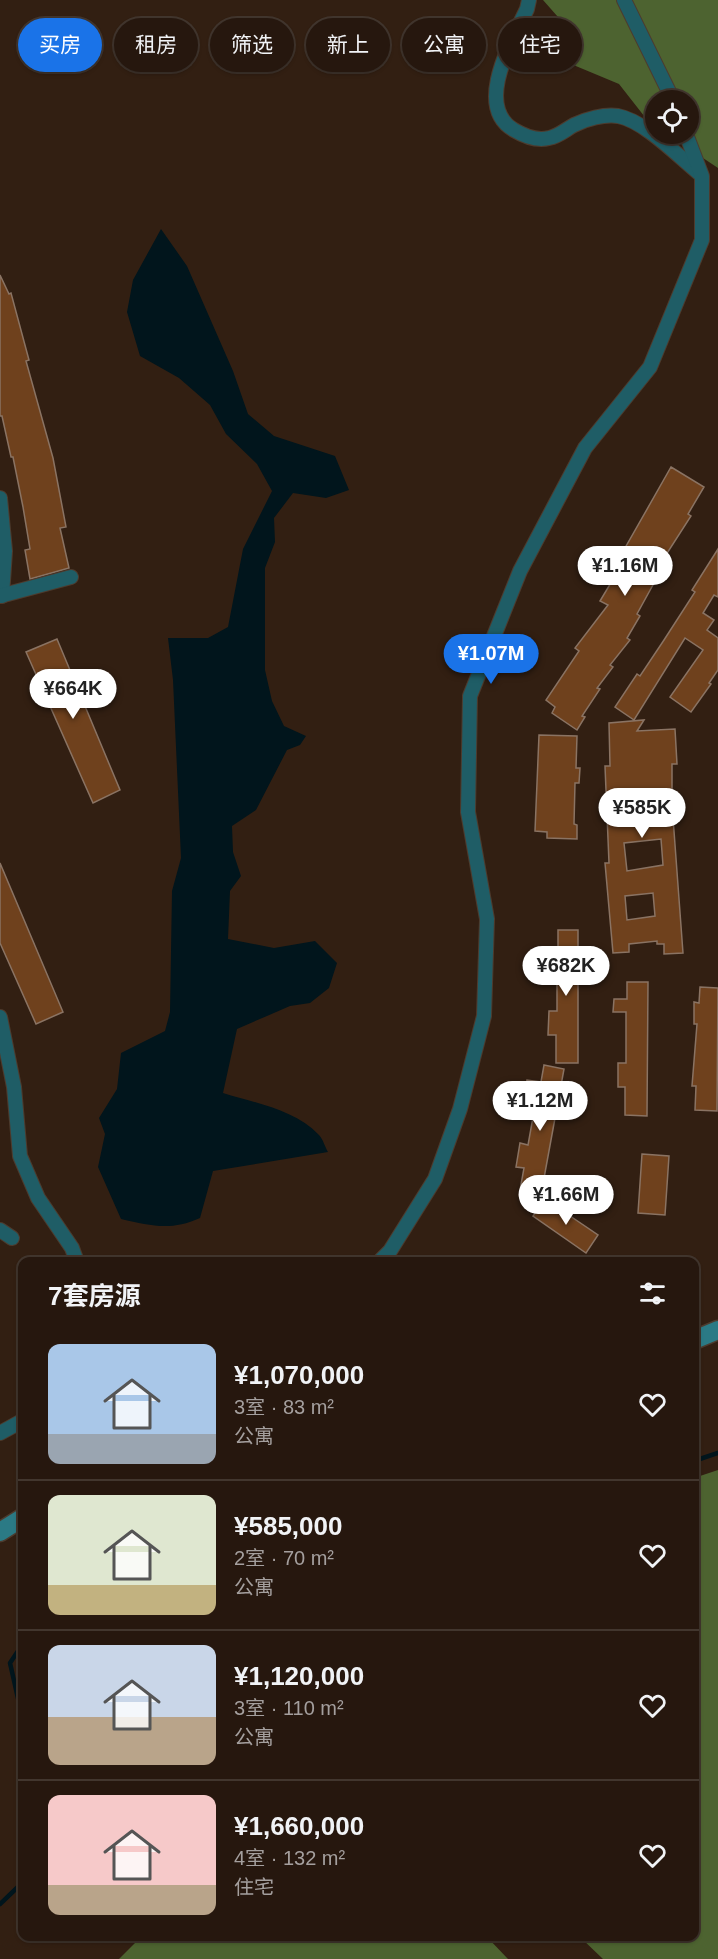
<!DOCTYPE html>
<html lang="zh">
<head>
<meta charset="utf-8">
<style>
	:root { --surface:#26170e; --page:#32241c; --text:#f1f3f6; --muted:#a49f9e; --line:#42362e; --accent:#1a73e8 }
	body { margin:0; font-family:Arial,"Noto Sans SC",sans-serif; background:var(--page); color:var(--text); height:100vh; display:flex; flex-direction:column; font-size:22px; white-space:nowrap }
	* { box-sizing:border-box; margin:0 }
	p { font-size:20px; color:var(--muted) }
	.icon { flex:none; width:33px; height:33px; fill:none; stroke:currentColor; stroke-width:2; stroke-linecap:round; stroke-linejoin:round }
	.map { position:relative; flex:1; overflow:hidden }
	.side { position:absolute; left:18px; top:1257px; width:681px; height:684px; display:flex; flex-direction:column; background:var(--surface); border-radius:12px; box-shadow:0 2px 4px #0004,0 0 0 2px var(--line) }
	.side>* { flex:none }
	.top-card { position:absolute; left:18px; top:18px; width:682px; height:54px; display:flex; gap:12px }
	.tools { position:absolute; left:645px; top:90px; display:grid; gap:12px }
	.tools a { display:grid; place-items:center; width:54px; height:54px; border-radius:50%; background:var(--surface); box-shadow:0 2px 4px #0004,0 0 0 2px var(--line); font-size:30px }
	.price { position:absolute; translate:-50% -51px; padding:0 14px; border-radius:21px; background:#fff; color:#222; font-size:20px; line-height:39px; filter:drop-shadow(0 2px 3px #0008) }
	.price::after { content:''; position:absolute; left:50%; top:36px; width:18px; height:14px; margin-left:-9px; background:inherit; clip-path:polygon(0 0,100% 0,50% 100%) }
	.price.current { background:var(--accent); color:#fff }
	ul { padding:0; list-style:none }
	li { display:flex; align-items:center; gap:18px; height:150px; padding:0 30px }
	li+li { border-top:2px solid var(--line) }
	li span { display:grid; place-items:center; flex:none; width:168px; height:120px; border-radius:12px; color:#555 }
	li>.icon { margin-inline-start:auto }
	span .icon { width:72px; height:72px; fill:#fffc; stroke-width:1 }
	li b { font-size:26px }
	h2 { display:flex; justify-content:space-between; align-items:center; height:72px; padding:0 30px; font-size:26px }
	.tag { padding:0 21px; border-radius:27px; background:var(--surface); box-shadow:0 2px 4px #0004,0 0 0 2px var(--line); font-size:21px; line-height:54px }
	.tag.current { background:var(--accent); color:#fff }
	.map>svg:first-child { display:block }
	.forest { fill:#4d6330 }
	.water { fill:#01151c }
	.lines { fill:none; stroke-linecap:round; stroke-linejoin:round }
	.stream { stroke:#01151c; stroke-width:4.5 }
	.building { fill:#6f411d; stroke:#8a7363; stroke-width:1.5; fill-rule:evenodd }
	.street-casing { stroke:#4d3b2e; stroke-width:16 }
	.secondary-casing { stroke:#4d3b2e; stroke-width:21 }
	.street { stroke:#1f5d66; stroke-width:14 }
	.secondary { stroke:#2b7a85; stroke-width:18 }
</style>
</head>
<body>
<div class="map">
<svg width="718" height="1959" viewBox="0 0 718 1959">
	<rect width="100%" height="100%" fill="#321f12"/>
	<g class="forest">
		<polygon points="543,0 718,0 718,168 667,134 688,134 688,100 656,100 655,126 648,121 619,84 559,59 558,17"/>
		<polygon points="718,1470 718,1959 603,1959 580,1937 694,1936 694,1478"/>
		<polygon points="142,1936 487,1937 508,1959 119,1959"/>
	</g>
	<path class="water" d="M 161,229 L 187,266 L 233,371 L 248,414 L 274,436 L 335,456 L 349,490 L 326,498 L 293,493 L 274,518 L 275,542 L 265,568 L 265,670 L 272,701 L 284,726 L 306,736 L 300,745 L 287,750 L 256,810 L 232,826 L 233,852 L 241,876 L 230,891 L 228,939 L 274,948 L 315,941 L 337,963 L 329,988 L 310,1003 L 290,1006 L 237,1029 L 223,1093 C 255,1103 294,1109 319,1135 C 323,1139 325,1147 328,1152 L 213,1171 L 200,1218 C 171,1231 152,1226 121,1219 L 98,1167 L 105,1134 L 99,1118 L 117,1089 L 121,1053 L 165,1031 L 170,1012 L 172,891 L 181,858 L 173,680 L 168,638 L 208,638 L 228,627 L 243,549 L 272,491 L 257,464 L 226,434 L 210,405 L 179,378 L 140,356 L 127,312 L 133,280 Z"/>
	<g class="lines">
		<g class="stream">
			<polyline points="694,1461 718,1453"/>
			<polyline points="22,1645 10,1663 22,1716"/>
			<polyline points="0,1904 22,1883"/>
		</g>
	</g>
	<g class="building">
		<polygon points="0,275 9,294 11,293 29,360 26,361 53,458 66,527 60,528 69,568 30,579 25,550 30,549 23,507 13,457 11,457 2,416 0,416"/>
		<polygon points="671,467 704,487 688,514 691,516 662,561 665,563 637,614 640,616 627,638 630,640 610,665 613,667 597,688 600,689 582,716 585,717 577,730 552,713 555,707 546,700 579,651 575,648 608,605 600,601 630,551 625,548"/>
		<polygon points="718,549 718,597 714,595 703,613 714,620 707,630 718,638 718,670 709,683 711,684 691,712 670,697 703,650 685,638 634,720 615,707 637,674 640,676 664,640 695,592 692,590"/>
		<polygon points="57,639 120,790 93,803 26,652"/>
		<path d="M 644,720 L 637,731 L 675,729 L 677,764 L 672,764 L 672,804 L 683,953 L 664,954 L 664,944 L 657,944 L 657,941 L 629,944 L 629,952 L 613,953 L 605,863 L 609,863 L 605,766 L 610,766 L 609,723 ZM 624,797 L 647,798 L 650,820 L 625,820 ZM 661,839 L 663,865 L 627,871 L 624,843 ZM 653,893 L 655,916 L 627,920 L 625,896 Z"/>
		<polygon points="539,735 577,736 576,768 580,768 579,783 575,783 574,824 577,825 577,839 547,838 547,832 535,831"/>
		<polygon points="0,863 63,1012 36,1024 0,943"/>
		<polygon points="558,930 578,930 578,1063 556,1063 556,1035 548,1035 549,1011 557,1011 557,960 544,960 544,947 558,947"/>
		<polygon points="627,982 648,982 647,1116 625,1115 625,1087 618,1087 618,1063 626,1063 626,1012 613,1012 614,999 627,999"/>
		<polygon points="700,987 718,988 717,1111 695,1110 696,1086 692,1086 697,1024 694,1024 694,1002 699,1003"/>
		<polygon points="544,1065 564,1069 540,1200 519,1196 524,1168 516,1167 520,1143 528,1145 537,1095 525,1092 527,1080 541,1082"/>
		<polygon points="642,1154 669,1156 665,1215 638,1213"/>
		<polygon points="545,1199 598,1235 586,1253 533,1216"/>
	</g>
	<g class="lines">
		<defs>
			<g id="street">
				<path d="M 529,0 L 527,9 C 513,39 473,106 514,130 C 524,136 537,141 549,138 C 559,136 565,130 574,125 C 586,119 604,114 618,116 C 645,121 679,157 700,174"/>
				<polyline points="624,0 673,100"/>
				<polyline points="0,498 5,551 2,596"/>
				<polyline points="0,596 71,577"/>
				<polyline points="0,1017 14,1087 20,1156 38,1198 72,1248 77,1262"/>
				<polyline points="0,1230 12,1238"/>
				<polyline points="379,1262 390,1251 435,1179 460,1109 484,1016 487,919 468,812 470,696 520,571 585,448 650,367 702,240 702,176 686,134"/>
				<polyline points="0,1433 22,1421"/>
			</g>
			<g id="secondary">
				<polyline points="694,1340 718,1330"/>
				<polyline points="0,1532 22,1518"/>
			</g>
		</defs>
		<use href="#street" class="street-casing"/>
		<use href="#secondary" class="secondary-casing"/>
		<use href="#street" class="street"/>
		<use href="#secondary" class="secondary"/>
	</g>
</svg>
<div class="tools">
<a><svg class="icon" aria-label="locate" viewBox="0 0 24 24"><circle cx="12" cy="12" r="6"/><path d="M12 2v4M12 18v4M2 12h4M18 12h4"/></svg></a>
</div>
<b class="price" style="left:625px;top:597px">¥1.16M</b>
<b class="price current" style="left:491px;top:685px">¥1.07M</b>
<b class="price" style="left:73px;top:720px">¥664K</b>
<b class="price" style="left:642px;top:839px">¥585K</b>
<b class="price" style="left:566px;top:997px">¥682K</b>
<b class="price" style="left:540px;top:1132px">¥1.12M</b>
<b class="price" style="left:566px;top:1226px">¥1.66M</b>
<div class="top-card">
<a class="tag current">买房</a>
<a class="tag">租房</a>
<a class="tag">筛选</a>
<a class="tag">新上</a>
<a class="tag">公寓</a>
<a class="tag">住宅</a>
</div>
<section class="side">
<h2>7套房源<svg class="icon" aria-label="filters" viewBox="0 0 24 24"><path d="M4 7h16M4 17h16"/><circle cx="9" cy="7" r="2"/><circle cx="15" cy="17" r="2"/></svg></h2>
<ul>
<li><span style="background:linear-gradient(#a9c7e8 75%,#9aa5b1 0)"><svg class="icon" aria-label="home" viewBox="0 0 24 24"><path d="M3 11l9-7 9 7M6 9v11h12V9"/></svg></span><div><b>¥1,070,000</b><p>3室 · 83 m²</p><p>公寓</p></div><svg class="icon" aria-label="heart" viewBox="0 0 24 24"><path d="M12 20l-8-8c-3-5 5-10 8-4 3-6 11-1 8 4z"/></svg></li>
<li><span style="background:linear-gradient(#dfe7d0 75%,#c2b280 0)"><svg class="icon" aria-label="home" viewBox="0 0 24 24"><path d="M3 11l9-7 9 7M6 9v11h12V9"/></svg></span><div><b>¥585,000</b><p>2室 · 70 m²</p><p>公寓</p></div><svg class="icon" aria-label="heart" viewBox="0 0 24 24"><path d="M12 20l-8-8c-3-5 5-10 8-4 3-6 11-1 8 4z"/></svg></li>
<li><span style="background:linear-gradient(#c9d6e8 60%,#b9a48a 0)"><svg class="icon" aria-label="home" viewBox="0 0 24 24"><path d="M3 11l9-7 9 7M6 9v11h12V9"/></svg></span><div><b>¥1,120,000</b><p>3室 · 110 m²</p><p>公寓</p></div><svg class="icon" aria-label="heart" viewBox="0 0 24 24"><path d="M12 20l-8-8c-3-5 5-10 8-4 3-6 11-1 8 4z"/></svg></li>
<li><span style="background:linear-gradient(#f6c9c9 75%,#b9a48a 0)"><svg class="icon" aria-label="home" viewBox="0 0 24 24"><path d="M3 11l9-7 9 7M6 9v11h12V9"/></svg></span><div><b>¥1,660,000</b><p>4室 · 132 m²</p><p>住宅</p></div><svg class="icon" aria-label="heart" viewBox="0 0 24 24"><path d="M12 20l-8-8c-3-5 5-10 8-4 3-6 11-1 8 4z"/></svg></li>
</ul>
</section>
</div>
</body>
</html>
